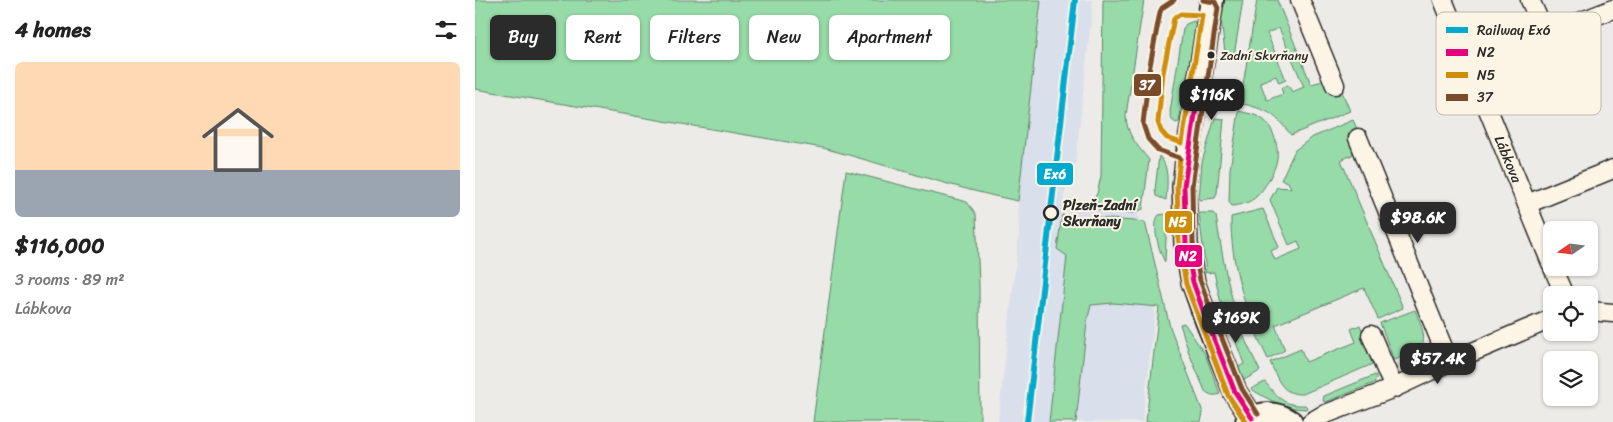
<!DOCTYPE html>
<html lang="en">
<head>
<meta charset="utf-8">
<style>
	:root { --surface:#fff; --page:#f6f6f6; --text:#222; --muted:#767676; --line:#e0e0e0; --accent:#2b2b2b }
	body { margin:0; font-family:Sriracha,sans-serif; background:var(--page); color:var(--text); height:100vh; display:flex; flex-direction:column; font-size:19px; white-space:nowrap }
	* { box-sizing:border-box; margin:0 }
	p { font-size:16px; color:var(--muted) }
	.icon { flex:none; width:28px; height:28px; fill:none; stroke:currentColor; stroke-width:2; stroke-linecap:round; stroke-linejoin:round }
	.map { position:relative; flex:1; overflow:hidden }
	.sheet { display:flex; flex-direction:column; background:var(--surface); width:475px }
	.sheet>* { flex:none }
	.hud { position:absolute; left:15px; top:15px; width:475px; height:45px; display:flex; gap:10px }
	.needle { width:32px; rotate:256deg }
	.fabs { position:absolute; left:1068px; top:221px; display:grid; gap:10px }
	.fabs a { display:grid; place-items:center; width:55px; height:55px; border-radius:8px; background:var(--surface); box-shadow:0 1px 4px #0004; font-size:25px }
	.price { position:absolute; translate:-50% -42px; padding:0 11px; border-radius:10px; background:var(--accent); color:#fff; font-size:16px; line-height:32px; filter:drop-shadow(0 1px 2px #0008) }
	.price::after { content:''; position:absolute; left:50%; top:30px; width:15px; height:11px; margin-left:-8px; background:inherit; clip-path:polygon(0 0,100% 0,50% 100%) }
	.price.active { background:#222; color:#fff }
	ul { padding:0; list-style:none }
	li { display:grid; align-content:center; gap:10px; height:265px; padding:0 15px }
	li+li { border-top:1px solid var(--line) }
	li span { display:grid; place-items:center; height:155px; border-radius:8px; color:#555 }
	li>.icon { margin-inline-start:auto }
	span .icon { width:90px; height:90px; fill:#fffc; stroke-width:1 }
	li b { font-size:21px }
	h2 { display:flex; justify-content:space-between; align-items:center; height:60px; padding:0 15px; font-size:21px }
	.tag { padding:0 18px; border-radius:8px; background:var(--surface); box-shadow:0 1px 4px #0004; font-size:18px; line-height:45px }
	.tag.active { background:var(--accent); color:#fff }
	main { display:flex; flex:1; min-height:0 }
	.map>svg:first-child { display:block }
	.built { fill:#d9dfeb }
	.green { fill:#96dba8; stroke:#60836a; fill-rule:evenodd }
	.lines { fill:none; stroke-linecap:round; stroke-linejoin:round }
	.minor-casing { stroke:#2b2b2b; stroke-width:21 }
	.tertiary-casing { stroke:#2b2b2b; stroke-width:26 }
	.minor { stroke:#fcf5e5; stroke-width:18 }
	.tertiary { stroke:#fcf5e5; stroke-width:22 }
	.bus-1-casing { stroke:#fcf5e5; stroke-width:9 }
	.bus-2-casing { stroke:#fcf5e5; stroke-width:9 }
	.bus-3-casing { stroke:#fcf5e5; stroke-width:9 }
	.bus-1 { stroke:#e5007d; stroke-width:5 }
	.bus-2 { stroke:#ce8d09; stroke-width:5 }
	.bus-3 { stroke:#7a4b2a; stroke-width:5 }
	.rail-1-casing { stroke:#fcf5e5; stroke-width:10 }
	.rail-1 { stroke:#00a9ce; stroke-width:6 }
	.bus-dot { fill:#2b2b2b; stroke:#fcf5e5; stroke-width:2 }
	.stop-dot { fill:#fcf5e5; stroke:#2b2b2b; stroke-width:2.5 }
	.labels { text-anchor:middle; dominant-baseline:central; stroke-width:4; stroke-linejoin:round; paint-order:stroke }
	.bus-label { font-size:13px; fill:#2b2b2b; stroke:#fcf5e5; text-anchor:start }
	.street-label { font-size:14px; fill:#2b2b2b; stroke:#fcf5e5 }
	.stop-label { font-size:14px; font-weight:bold; fill:#2b2b2b; stroke:#fcf5e5; text-anchor:start }
	.key { fill:#fcf5e5; stroke:#bdb8ad; stroke-width:1 }
	.key-label { font-size:14px; fill:#2b2b2b }
	.line-badge { stroke:#fcf5e5; stroke-width:2 }
	.badge-label { font-size:14px; text-anchor:middle; font-weight:bold; fill:#fff }
</style>
</head>
<body>
<main>
<section class="sheet">
<h2>4 homes<svg class="icon" aria-label="filters" viewBox="0 0 24 24"><path d="M4 7h16M4 17h16"/><circle cx="9" cy="7" r="2"/><circle cx="15" cy="17" r="2"/></svg></h2>
<ul>
<li><span style="background:linear-gradient(#ffd9b3 70%,#9aa5b1 0)"><svg class="icon" aria-label="home" viewBox="0 0 24 24"><path d="M3 11l9-7 9 7M6 9v11h12V9"/></svg></span><div><b>$116,000</b><p>3 rooms · 89 m²</p><p>Lábkova</p></div></li>
</ul>
</section>
<div class="map">
<svg width="1138" height="422" viewBox="0 0 1138 422">
	<rect width="100%" height="100%" fill="#ecebe8"/>
	<filter id="ink" filterUnits="userSpaceOnUse"><feTurbulence type="fractalNoise" baseFrequency=".02" numOctaves="2"/><feDisplacementMap in="SourceGraphic" scale="10" xChannelSelector="R" yChannelSelector="G"/><feConvolveMatrix kernelMatrix="1 2 1 2 8 2 1 2 1" color-interpolation-filters="sRGB"/></filter>
	<g filter="url(#ink)">
		<polygon class="built" points="566,0 618,0 599,176 589,194 583,248 589,244 594,198 662,208 680,313 667,422 523,422 544,234 543,201"/>
		<g class="green">
			<path d="M 0,0 L 566,0 L 543,201 C 477,188 413,165 348,148 L 0,89 Z"/>
			<path d="M 628,0 L 669,0 L 651,115 C 651,134 662,145 674,160 L 668,209 L 658,213 L 613,208 L 614,203 L 622,194 L 626,176 Z"/>
			<polygon points="749,0 768,0 759,56 750,53 746,19"/>
			<path d="M 782,0 L 802,0 L 836,84 L 848,81 L 852,84 L 865,87 L 875,111 L 816,135 C 797,111 794,111 765,103 ZM 804,28 L 829,87 L 817,92 L 813,85 L 806,88 L 808,94 L 792,100 L 785,82 L 801,76 L 804,83 L 811,80 L 792,33 Z"/>
			<polygon points="719,21 721,25 704,122 701,123 697,120 695,112 708,29 711,24"/>
			<path d="M 764,111 C 770,113 780,114 786,118 C 798,125 804,146 802,159 C 801,169 789,190 782,196 C 775,203 766,205 757,206 L 754,202 L 755,169 Z"/>
			<polygon points="740,118 749,119 742,193 740,198 724,200 727,162"/>
			<path d="M 878,120 L 885,135 L 877,155 L 866,160 L 928,308 L 903,319 L 889,288 L 800,325 L 810,350 L 793,359 C 772,318 755,263 756,217 L 788,209 L 804,247 L 796,251 L 800,260 L 826,249 L 823,241 L 814,245 L 795,200 L 802,187 L 816,188 L 813,182 L 806,180 L 820,150 L 838,137 Z"/>
			<path d="M 684,156 C 695,167 692,185 691,200 L 681,196 L 680,190 Z"/>
			<polygon points="371,171 492,202 501,214 504,283 505,422 338,422"/>
			<path d="M 724,213 L 738,213 L 741,216 C 747,255 754,294 767,332 C 772,345 779,358 785,371 L 769,380 L 762,368 L 769,364 L 745,299 L 739,272 L 731,273 Z"/>
			<path d="M 692,214 L 690,262 C 684,252 676,224 684,215 Z"/>
			<polygon points="587,215 670,222 695,327 726,407 728,413 726,422 671,422 684,307 638,303 616,305 612,322 601,422 574,422 592,256 582,249"/>
			<path d="M 940,310 C 944,321 956,342 942,351 C 936,355 926,357 919,360 L 905,323 Z"/>
			<path d="M 709,323 L 730,354 L 745,394 C 739,396 736,396 730,391 L 714,353 L 705,324 Z"/>
			<path d="M 885,325 L 900,363 L 828,394 C 806,395 803,379 795,362 L 826,349 L 831,362 L 881,342 L 876,329 Z"/>
			<polygon points="900,375 902,378 899,383 851,402 848,401 849,396"/>
			<path d="M 790,382 C 803,398 809,406 830,405 L 832,407 L 831,409 C 810,409 794,400 776,389 Z"/>
		</g>
		<g class="lines">
			<defs>
				<g id="minor">
					<polyline points="825,0 860,85"/>
					<path id="s1" d="M 968,0 L 1076,263"/>
					<polyline points="1055,0 1071,35"/>
					<polyline points="995,65 1138,9"/>
					<polyline points="883,138 974,362"/>
					<polyline points="1052,204 1138,169"/>
					<polyline points="1078,268 1090,295"/>
					<polyline points="1114,311 1138,313"/>
					<polyline points="896,335 919,388"/>
					<polyline points="836,422 848,415 919,388 974,362 1076,319"/>
				</g>
				<g id="tertiary">
					<polyline points="737,0 713,153 709,186 711,244 718,282 730,316 760,392 777,418"/>
					<path d="M 772,422 C 786,411 802,412 816,422"/>
				</g>
			</defs>
			<use href="#minor" class="minor-casing"/>
			<use href="#tertiary" class="tertiary-casing"/>
			<use href="#minor" class="minor"/>
			<use href="#tertiary" class="tertiary"/>
			<defs>
				<polyline id="bus-1" points="725,82 709,186 711,244 718,282 730,316 760,392 777,418"/>
				<g id="bus-2">
					<polygon points="706,14 727,15 707,143 692,138 686,131 683,122 688,73 699,18"/>
					<polyline points="705,158 702,186 704,244 711,284 753,395 771,422"/>
				</g>
				<g id="bus-3">
					<polyline points="699,0 687,8 685,12 674,71 668,124 673,139 683,150 705,158"/>
					<polyline points="728,0 740,2 743,8 717,186 718,243 725,280 737,313 767,389 783,414"/>
				</g>
			</defs>
			<use href="#bus-1" class="bus-1-casing"/>
			<use href="#bus-2" class="bus-2-casing"/>
			<use href="#bus-3" class="bus-3-casing"/>
			<use href="#bus-1" class="bus-1"/>
			<use href="#bus-2" class="bus-2"/>
			<use href="#bus-3" class="bus-3"/>
			<defs>
				<polyline id="rail-1" points="552,422 600,0"/>
			</defs>
			<use href="#rail-1" class="rail-1-casing"/>
			<use href="#rail-1" class="rail-1"/>
		</g>
	</g>
	<circle class="bus-dot" cx="736" cy="55" r="4.5"/>
	<circle class="stop-dot" cx="576" cy="213" r="7"/>
	<g class="labels">
		<g class="bus-label">
			<text x="745" y="55">Zadní Skvrňany</text>
		</g>
		<g class="street-label">
			<text stroke="none"><textPath href="#s1" startOffset="172">Lábkova</textPath></text>
		</g>
		<g class="stop-label">
			<text x="588" y="205">Plzeň-Zadní<tspan x="588" dy="16">Skvrňany</tspan></text>
		</g>
	</g>
	<rect x="961" y="12" width="165" height="103" rx="8" class="key"/>
	<rect x="971" y="27" width="22" height="6" fill="#00a9ce"/>
	<rect x="971" y="49" width="22" height="7" fill="#e5007d"/>
	<rect x="971" y="72" width="22" height="6" fill="#ce8d09"/>
	<rect x="971" y="94" width="22" height="7" fill="#7a4b2a"/>
	<g class="key-label">
		<text x="1002" y="35">Railway Ex6</text>
		<text x="1002" y="57">N2</text>
		<text x="1002" y="80">N5</text>
		<text x="1002" y="102">37</text>
	</g>
	<g class="line-badge">
		<rect x="658" y="73" width="29" height="24" rx="5" fill="#7a4b2a"/>
		<rect x="561" y="162" width="38" height="24" rx="5" fill="#00a9ce"/>
		<rect x="689" y="210" width="29" height="24" rx="5" fill="#ce8d09"/>
		<rect x="699" y="244" width="29" height="24" rx="5" fill="#e5007d"/>
	</g>
	<g class="badge-label">
		<text x="672" y="90">37</text>
		<text x="580" y="179">Ex6</text>
		<text x="703" y="227">N5</text>
		<text x="713" y="261">N2</text>
	</g>
</svg>
<div class="fabs">
<a><svg class="needle" viewBox="-14 -14 28 28"><path d="M0-13l5 13h-10z" fill="#e53935"/><path d="M0 13l5-13h-10z" fill="#767676"/></svg></a>
<a><svg class="icon" aria-label="locate" viewBox="0 0 24 24"><circle cx="12" cy="12" r="6"/><path d="M12 2v4M12 18v4M2 12h4M18 12h4"/></svg></a>
<a><svg class="icon" aria-label="layers" viewBox="0 0 24 24"><path d="M12 4l9 5-9 5-9-5zM3 14l9 5 9-5"/></svg></a>
</div>
<b class="price active" style="left:737px;top:121px">$116K</b>
<b class="price" style="left:943px;top:244px">$98.6K</b>
<b class="price" style="left:761px;top:344px">$169K</b>
<b class="price" style="left:963px;top:385px">$57.4K</b>
<div class="hud">
<a class="tag active">Buy</a>
<a class="tag">Rent</a>
<a class="tag">Filters</a>
<a class="tag">New</a>
<a class="tag">Apartment</a>
</div>
</div>
</main>
</body>
</html>
